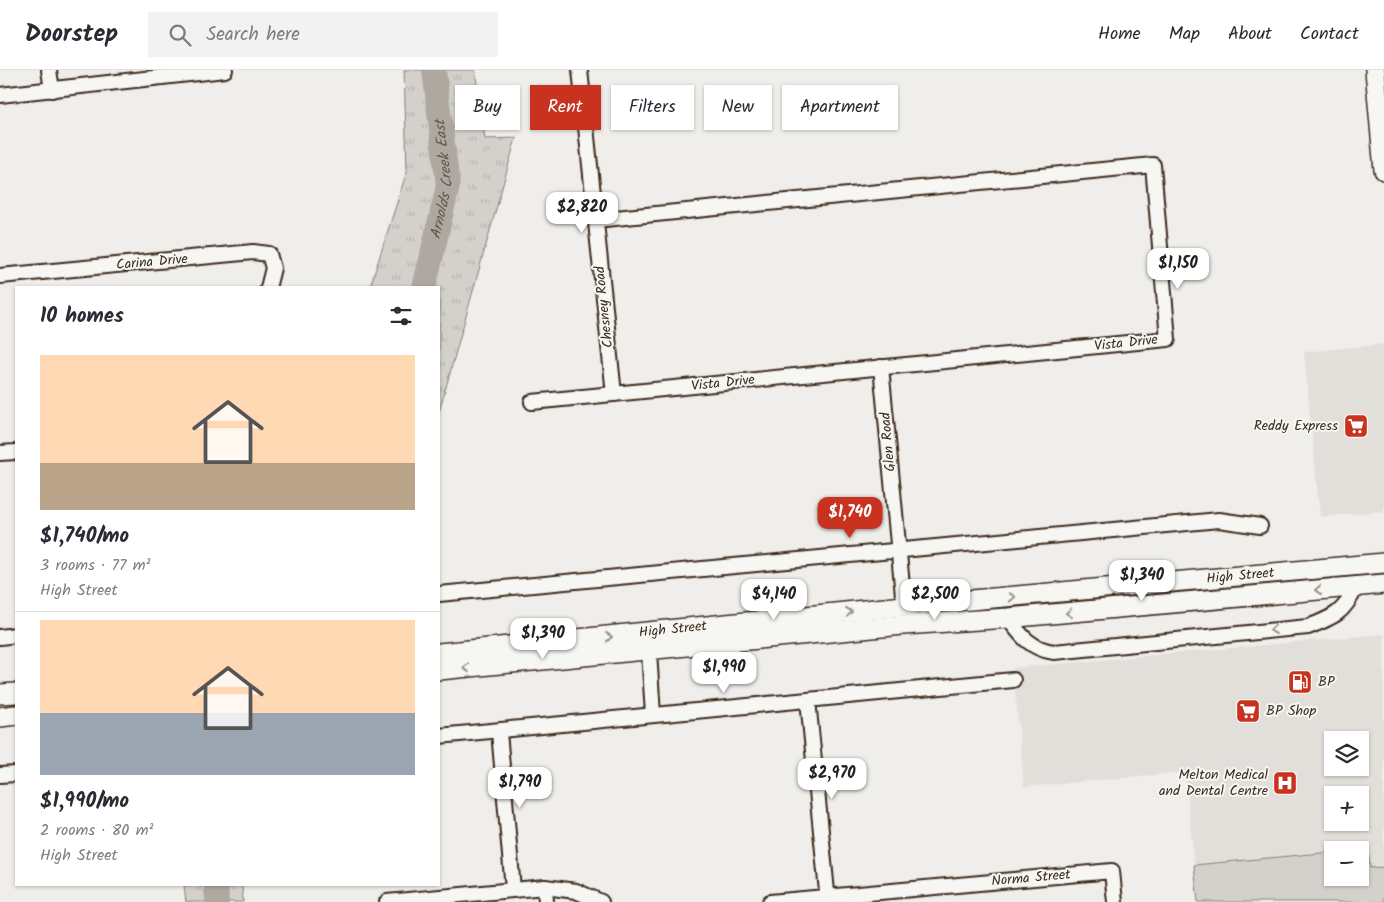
<!DOCTYPE html>
<html lang="en">
<head>
<meta charset="utf-8">
<style>
	:root { --surface:#fff; --page:#f2f2f3; --text:#2b2b33; --muted:#7c7c81; --line:#e1e1e2; --accent:#c8321e }
	body { margin:0; font-family:Kalam,sans-serif; background:var(--page); color:var(--text); height:100vh; display:flex; flex-direction:column; font-size:19px; white-space:nowrap }
	* { box-sizing:border-box; margin:0 }
	p { font-size:16px; color:var(--muted) }
	.icon { flex:none; width:28px; height:28px; fill:none; stroke:currentColor; stroke-width:2; stroke-linecap:round; stroke-linejoin:round }
	.map { position:relative; flex:1; overflow:hidden }
	.sheet { position:absolute; left:15px; top:216px; width:425px; height:600px; display:flex; flex-direction:column; background:var(--surface); border-radius:0px; box-shadow:0 1px 4px #0004 }
	.sheet>* { flex:none }
	.hud { position:absolute; left:455px; top:15px; width:475px; height:45px; display:flex; gap:10px }
	.tools { position:absolute; left:1324px; top:661px; display:grid; gap:10px }
	.tools a { display:grid; place-items:center; width:45px; height:45px; border-radius:0px; background:var(--surface); box-shadow:0 1px 4px #0004; font-size:25px }
	.price { position:absolute; translate:-50% -42px; padding:0 11px; border-radius:10px; background:#fff; color:#222; font-size:16px; line-height:32px; filter:drop-shadow(0 1px 2px #0008) }
	.price::after { content:''; position:absolute; left:50%; top:30px; width:15px; height:11px; margin-left:-8px; background:inherit; clip-path:polygon(0 0,100% 0,50% 100%) }
	.price.current { background:var(--accent); color:#fff }
	ul { padding:0; list-style:none }
	li { display:grid; align-content:center; gap:10px; height:265px; padding:0 25px }
	li+li { border-top:1px solid var(--line) }
	li span { display:grid; place-items:center; height:155px; border-radius:0px; color:#555 }
	li>.icon { margin-inline-start:auto }
	span .icon { width:90px; height:90px; fill:#fffc; stroke-width:1 }
	li b { font-size:21px }
	h2 { display:flex; justify-content:space-between; align-items:center; height:60px; padding:0 25px; font-size:21px }
	.tag { padding:0 18px; border-radius:0px; background:var(--surface); box-shadow:0 1px 4px #0004; font-size:18px; line-height:45px }
	.tag.current { background:var(--accent); color:#fff }
	header { display:flex; align-items:center; gap:30px; box-sizing:border-box; height:70px; padding:0 25px; background:var(--surface); border-bottom:1px solid var(--line) }
	header strong { font-size:24px }
	nav { display:flex; gap:28px; margin-inline-start:auto; font-size:18px }
	.search { width:350px; height:45px; background:var(--page); display:flex; align-items:center; gap:12px; box-sizing:border-box; padding:0 18px; border-radius:0px; color:var(--muted); font-size:19px }
	.map>svg:first-child { display:block }
	.built { fill:#e2dfdb; fill-rule:evenodd }
	.grass { fill:#d4d1cc; stroke:#887e75 }
	.park { fill:url(#park-tufts); stroke:#887e75 }
	.lines { fill:none; stroke-linecap:round; stroke-linejoin:round }
	.river { stroke:#afa8a1; stroke-width:24 }
	.street-casing { stroke:#3b2a1e; stroke-width:18 }
	.secondary-casing { stroke:#3b2a1e; stroke-width:22 }
	.street { stroke:#f6f6f2; stroke-width:14 }
	.secondary { stroke:#f6f6f2; stroke-width:19 }
	.oneway { stroke:#989088 }
	.labels { text-anchor:middle; dominant-baseline:central; stroke-width:4; stroke-linejoin:round; paint-order:stroke }
	.street-label { font-size:14px; fill:#3b2a1e; stroke:#f6f6f2 }
	.poi-label { font-size:14px; fill:#3b2a1e; stroke:#f6f6f2; text-anchor:end }
	.water-label { font-size:15px; font-style:italic; fill:#64564c; stroke:#f6f6f2 }
</style>
</head>
<body>
<header>
<strong>Doorstep</strong>
<div class="search"><svg class="icon" aria-label="search" viewBox="0 0 24 24"><circle cx="10" cy="10" r="6"/><path d="M15 15l6 6"/></svg>Search here</div>
<nav><a>Home</a><a>Map</a><a>About</a><a>Contact</a></nav>
</header>
<div class="map">
<svg width="1384" height="832" viewBox="0 0 1384 832">
	<defs>
		<pattern id="park-tufts" width="24" height="20" patternUnits="userSpaceOnUse" patternTransform="scale(1.25)"><rect width="24" height="20" fill="#d4d1cc"/><path d="M3 7l-1-3M5 7V3M7 7l1-3M15 17l-1-3M17 17v-4M19 17l1-3" fill="none" stroke="#b7b4af"/></pattern>
	</defs>
	<rect width="100%" height="100%" fill="#efeeea"/>
	<filter id="ink" filterUnits="userSpaceOnUse"><feTurbulence type="fractalNoise" baseFrequency=".02" numOctaves="2"/><feDisplacementMap in="SourceGraphic" scale="10" xChannelSelector="R" yChannelSelector="G"/><feConvolveMatrix kernelMatrix="1 2 1 2 8 2 1 2 1" color-interpolation-filters="sRGB"/></filter>
	<g filter="url(#ink)">
		<g class="built">
			<polygon points="1384,274 1384,441 1320,447 1304,282"/>
			<path d="M 1384,564 L 1384,797 L 1370,798 L 1367,778 L 1194,795 L 1185,702 L 1024,717 L 1013,598 ZM 1332,670 L 1360,670 L 1360,698 L 1332,698 ZM 1332,725 L 1360,725 L 1360,752 L 1332,752 Z"/>
		</g>
		<polygon class="grass" points="1368,778 1370,798 1384,797 1384,832 1198,832 1194,795 1332,782 1332,808 1360,808 1360,780 1351,780"/>
		<g class="park">
			<polygon points="404,0 475,0 485,69 516,68 439,342 439,218 370,217 407,101"/>
			<polygon points="184,815 242,815 243,832 186,832"/>
		</g>
		<g class="lines">
			<g class="river">
				<path id="s1" d="M 424,218 L 448,116 L 434,0"/>
				<polyline points="216,815 217,832"/>
			</g>
			<defs>
				<g id="street">
					<polyline points="49,0 52,20"/>
					<polyline points="580,0 614,324"/>
					<polyline points="0,25 225,0"/>
					<polyline points="0,206 253,182 269,184 273,198 268,218"/>
					<polyline points="881,297 904,536"/>
					<polyline points="532,332 1168,269 1153,95 595,150"/>
					<polyline points="0,383 16,382"/>
					<polyline points="439,524 1219,450 1260,456"/>
					<path d="M 1008,548 C 1021,566 1031,579 1054,582 L 1308,557 C 1334,547 1344,543 1356,517"/>
					<polyline points="0,567 16,565"/>
					<polyline points="649,581 653,645"/>
					<polyline points="808,630 828,832"/>
					<polyline points="499,662 513,819"/>
					<polyline points="439,666 1013,610"/>
					<polyline points="0,705 16,704"/>
					<polyline points="545,817 546,832"/>
					<polyline points="387,832 545,817 576,821 601,832"/>
					<polyline points="770,832 1112,801 1115,832"/>
				</g>
				<g id="secondary">
					<polyline points="1375,0 1384,100"/>
					<path id="s2" d="M 439,583 L 904,536 L 1384,493"/>
					<polyline points="439,600 903,555 1008,548 1384,514"/>
					<polyline points="0,624 16,623"/>
					<polyline points="0,647 16,645"/>
				</g>
			</defs>
			<use href="#street" class="street-casing"/>
			<use href="#secondary" class="secondary-casing"/>
			<use href="#street" class="street"/>
			<use href="#secondary" class="secondary"/>
		</g>
		<defs><path id="oneway-chevron" d="M-2-3.5L2.5 0L-2 3.5" fill="none" stroke-width="1.6" stroke-linecap="round" stroke-linejoin="round" transform="scale(1.25)"/></defs>
		<g class="oneway">
			<use href="#oneway-chevron" transform="translate(1318 520) rotate(175)"/>
			<use href="#oneway-chevron" transform="translate(1012 527) rotate(-5)"/>
			<use href="#oneway-chevron" transform="translate(849 542) rotate(-6)"/>
			<use href="#oneway-chevron" transform="translate(1069 543) rotate(175)"/>
			<use href="#oneway-chevron" transform="translate(1273 560) rotate(174)"/>
			<use href="#oneway-chevron" transform="translate(609 567) rotate(-5)"/>
			<use href="#oneway-chevron" transform="translate(466 598) rotate(175)"/>
		</g>
	</g>
	<defs>
		<symbol id="supermarket-square" viewBox="-11 -11 22 22"><rect x="-9" y="-9" width="18" height="18" rx="4" fill="#c8321e" stroke="#f6f6f2"/><path d="M-6-5.5h2.5l.6 2H6L4.5 2H-2.5L-4.4-4H-6ZM-1.5 3.2a1.3 1.3 0 1 0 .1 0ZM3 3.2a1.3 1.3 0 1 0 .1 0Z" fill="#fff"/></symbol>
		<symbol id="fuel-square" viewBox="-11 -11 22 22"><rect x="-9" y="-9" width="18" height="18" rx="4" fill="#c8321e" stroke="#f6f6f2"/><path d="M-5.5-6h7V0h2V4h1.3V-2.5L3-4.5l.8-.8L6-3V5H2.5V1h-1V6h-7ZM-4.2-4.7v3.2H.2V-4.7Z" fill="#fff"/></symbol>
		<symbol id="hospital-square" viewBox="-11 -11 22 22"><rect x="-9" y="-9" width="18" height="18" rx="4" fill="#c8321e" stroke="#f6f6f2"/><path d="M-5-5h3v3.5h4V-5h3V5h-3V1.5h-4V5h-3Z" fill="#fff"/></symbol>
	</defs>
	<g fill-rule="evenodd">
		<use href="#supermarket-square" x="1342" y="342" width="28" height="28"/>
		<use href="#fuel-square" x="1286" y="598" width="28" height="28"/>
		<use href="#supermarket-square" x="1234" y="627" width="28" height="28"/>
		<use href="#hospital-square" x="1271" y="699" width="28" height="28"/>
	</g>
	<g class="labels">
		<g class="street-label">
			<text transform="translate(152 192) rotate(-5)">Carina Drive</text>
			<text transform="translate(604 237) rotate(-96)">Chesney Road</text>
			<text transform="translate(1126 273) rotate(-6)">Vista Drive</text>
			<text transform="translate(723 313) rotate(-6)">Vista Drive</text>
			<text transform="translate(888 372) rotate(-95)">Glen Road</text>
			<text stroke="none"><textPath href="#s2" startOffset="805">High Street</textPath></text>
			<text stroke="none"><textPath href="#s2" startOffset="235">High Street</textPath></text>
			<text transform="translate(1031 808) rotate(-5)">Norma Street</text>
		</g>
		<g class="poi-label">
			<text x="1338" y="356">Reddy Express</text>
			<text x="1318" y="612" text-anchor="start">BP</text>
			<text x="1266" y="641" text-anchor="start">BP Shop</text>
			<text x="1268" y="705">Melton Medical<tspan x="1268" dy="16">and Dental Centre</tspan></text>
		</g>
		<g class="water-label">
			<text stroke="none"><textPath href="#s1" startOffset="111">Arnolds Creek East</textPath></text>
		</g>
	</g>
</svg>
<div class="tools">
<a><svg class="icon" aria-label="layers" viewBox="0 0 24 24"><path d="M12 4l9 5-9 5-9-5zM3 14l9 5 9-5"/></svg></a>
<a>+</a>
<a>−</a>
</div>
<b class="price" style="left:582px;top:164px">$2,820</b>
<b class="price" style="left:1178px;top:220px">$1,150</b>
<b class="price current" style="left:850px;top:469px">$1,740</b>
<b class="price" style="left:1142px;top:532px">$1,340</b>
<b class="price" style="left:774px;top:551px">$4,140</b>
<b class="price" style="left:935px;top:551px">$2,500</b>
<b class="price" style="left:543px;top:590px">$1,390</b>
<b class="price" style="left:724px;top:624px">$1,990</b>
<b class="price" style="left:832px;top:730px">$2,970</b>
<b class="price" style="left:520px;top:739px">$1,790</b>
<div class="hud">
<a class="tag">Buy</a>
<a class="tag current">Rent</a>
<a class="tag">Filters</a>
<a class="tag">New</a>
<a class="tag">Apartment</a>
</div>
<section class="sheet">
<h2>10 homes<svg class="icon" aria-label="filters" viewBox="0 0 24 24"><path d="M4 7h16M4 17h16"/><circle cx="9" cy="7" r="2"/><circle cx="15" cy="17" r="2"/></svg></h2>
<ul>
<li><span style="background:linear-gradient(#ffd9b3 70%,#b9a48a 0)"><svg class="icon" aria-label="home" viewBox="0 0 24 24"><path d="M3 11l9-7 9 7M6 9v11h12V9"/></svg></span><div><b>$1,740/mo</b><p>3 rooms · 77 m²</p><p>High Street</p></div></li>
<li><span style="background:linear-gradient(#ffd9b3 60%,#9aa5b1 0)"><svg class="icon" aria-label="home" viewBox="0 0 24 24"><path d="M3 11l9-7 9 7M6 9v11h12V9"/></svg></span><div><b>$1,990/mo</b><p>2 rooms · 80 m²</p><p>High Street</p></div></li>
</ul>
</section>
</div>
</body>
</html>
